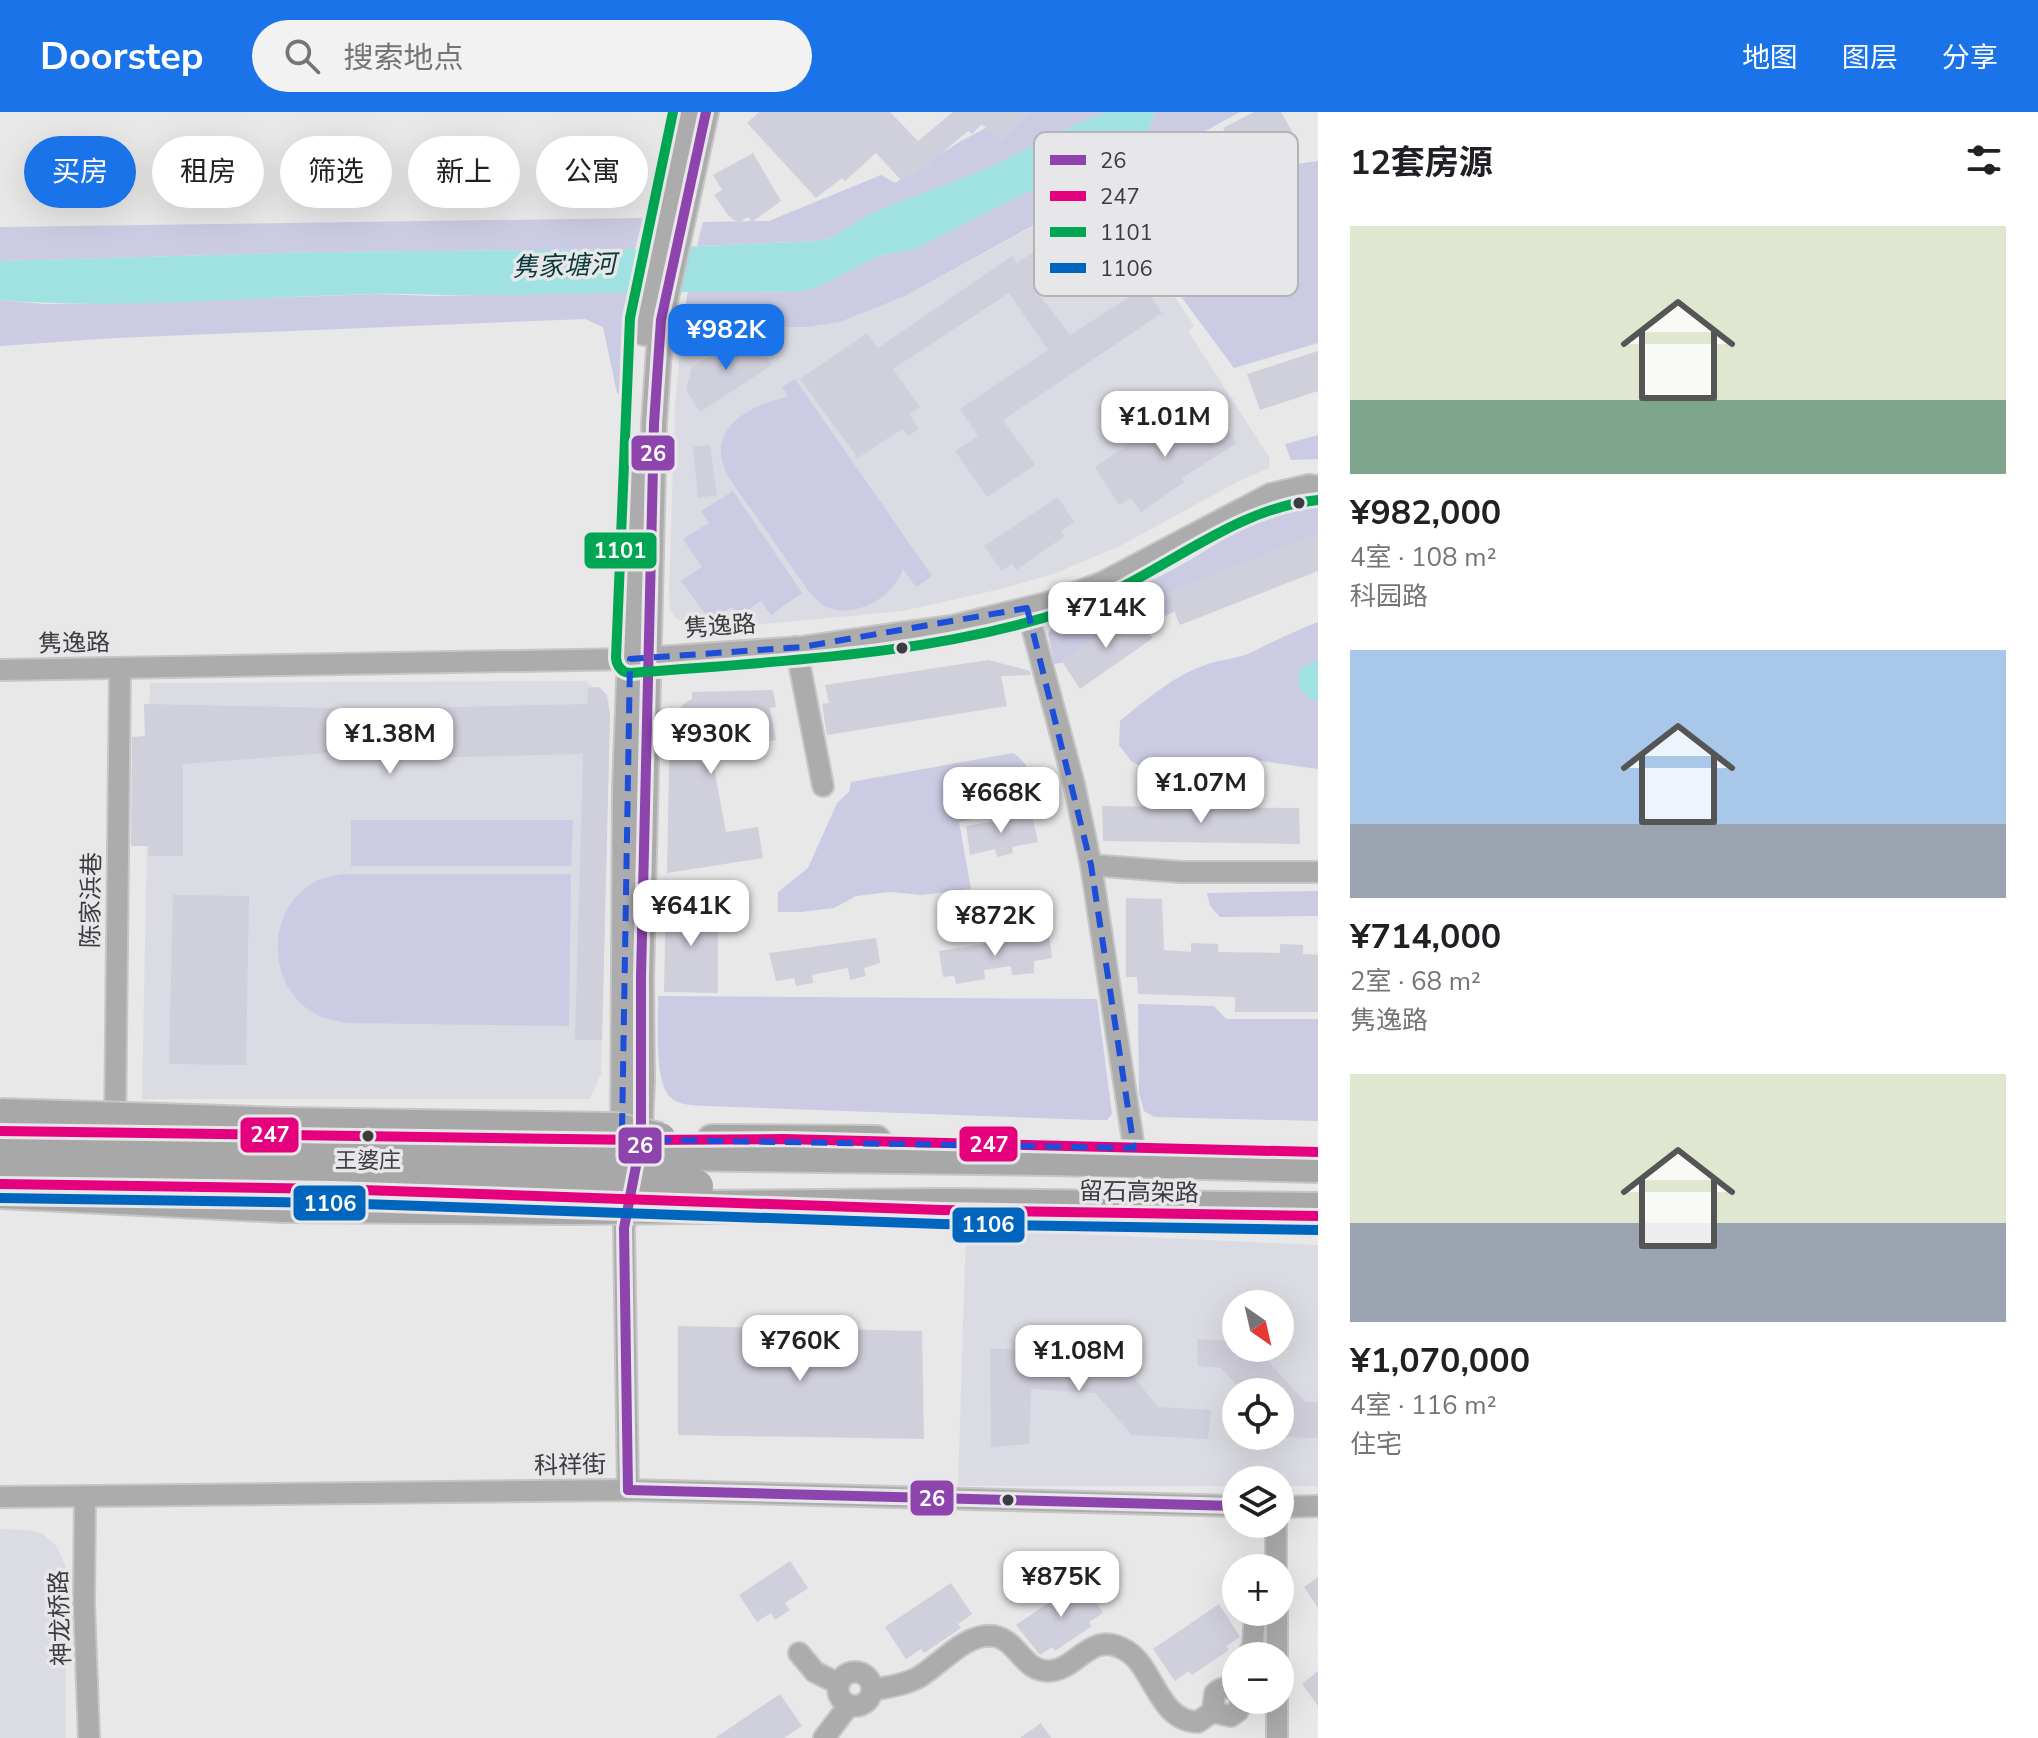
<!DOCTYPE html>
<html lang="zh">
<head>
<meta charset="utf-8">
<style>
	:root { --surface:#fff; --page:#f2f2f2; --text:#202124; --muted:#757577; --accent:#1a73e8 }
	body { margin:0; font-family:"Nunito Sans","Noto Sans SC",sans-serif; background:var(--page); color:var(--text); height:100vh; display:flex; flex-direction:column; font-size:30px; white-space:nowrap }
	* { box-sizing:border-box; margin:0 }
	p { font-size:26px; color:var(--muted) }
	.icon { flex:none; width:44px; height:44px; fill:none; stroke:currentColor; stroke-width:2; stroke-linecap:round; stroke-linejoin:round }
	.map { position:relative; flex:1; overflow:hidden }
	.drawer { display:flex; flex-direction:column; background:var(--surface); width:720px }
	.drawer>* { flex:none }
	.hud { position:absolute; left:24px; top:24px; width:760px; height:72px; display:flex; gap:16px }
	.needle { width:52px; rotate:146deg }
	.buttons { position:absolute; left:1222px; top:1178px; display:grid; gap:16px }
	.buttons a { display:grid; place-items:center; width:72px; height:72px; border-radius:50%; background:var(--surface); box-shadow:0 8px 32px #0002; font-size:40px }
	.price { position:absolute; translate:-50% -68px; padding:0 18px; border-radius:16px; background:#fff; color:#222; font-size:26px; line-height:52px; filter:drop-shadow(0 2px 4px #0008) }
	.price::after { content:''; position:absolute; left:50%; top:48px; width:24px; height:18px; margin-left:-12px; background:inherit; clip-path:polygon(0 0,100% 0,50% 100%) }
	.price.on { background:var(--accent); color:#fff }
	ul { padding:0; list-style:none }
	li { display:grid; align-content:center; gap:16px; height:424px; padding:0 32px }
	li span { display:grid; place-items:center; height:248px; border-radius:0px; color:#555 }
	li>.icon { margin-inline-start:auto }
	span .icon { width:144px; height:144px; fill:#fffc; stroke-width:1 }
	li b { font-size:34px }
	h2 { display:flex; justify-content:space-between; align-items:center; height:96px; padding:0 32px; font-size:34px }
	.chip { padding:0 28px; border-radius:36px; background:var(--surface); box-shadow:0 8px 32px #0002; font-size:28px; line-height:72px }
	.chip.on { background:var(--accent); color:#fff }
	header { display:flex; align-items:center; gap:48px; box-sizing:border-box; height:112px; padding:0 40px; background:var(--accent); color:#fff }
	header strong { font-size:38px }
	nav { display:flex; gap:44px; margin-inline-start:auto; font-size:28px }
	.search { width:560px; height:72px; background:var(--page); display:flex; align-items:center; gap:20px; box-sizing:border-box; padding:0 28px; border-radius:44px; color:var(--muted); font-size:30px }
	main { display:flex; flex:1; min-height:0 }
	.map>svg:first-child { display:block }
	.built { fill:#dbdbe3; fill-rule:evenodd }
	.green { fill:#cbcbe3 }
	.water { fill:#a0e2e1 }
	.building { fill:#d0cfdc }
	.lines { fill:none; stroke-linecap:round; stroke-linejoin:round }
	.minor-casing { stroke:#c6c6c7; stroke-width:24 }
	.tertiary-casing { stroke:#c6c6c7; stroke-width:28 }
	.primary-casing { stroke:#c6c6c7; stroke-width:34 }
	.minor { stroke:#acacad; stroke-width:20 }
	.tertiary { stroke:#acacad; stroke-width:24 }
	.primary { stroke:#a6a6a5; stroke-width:30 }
	.trunk-bridge-casing { stroke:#c6c6c7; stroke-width:36; stroke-linecap:butt }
	.trunk-bridge { stroke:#a8a8a8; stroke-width:32 }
	.bus-1-casing { stroke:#e7e7ea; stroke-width:16 }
	.bus-2-casing { stroke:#e7e7ea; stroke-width:16 }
	.bus-3-casing { stroke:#e7e7ea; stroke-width:16 }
	.bus-4-casing { stroke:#e7e7ea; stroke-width:16 }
	.bus-1 { stroke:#8e44ad; stroke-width:10 }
	.bus-2 { stroke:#e5007d; stroke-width:10 }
	.bus-3 { stroke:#00a651; stroke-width:10 }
	.bus-4 { stroke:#0065bd; stroke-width:10 }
	.marked { fill:none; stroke:#1d4ed8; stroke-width:6; stroke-dasharray:16 10; stroke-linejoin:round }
	.bus-dot { fill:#3c3c3e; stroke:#e7e7ea; stroke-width:3 }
	.labels { text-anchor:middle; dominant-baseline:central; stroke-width:7; stroke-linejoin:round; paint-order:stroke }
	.bus-label { font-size:22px; fill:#3c3c3e; stroke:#e7e7ea }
	.street-label { font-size:24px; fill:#3c3c3e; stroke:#e7e7ea }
	.water-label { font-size:26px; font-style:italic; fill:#0b3939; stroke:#e7e7ea }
	.key { fill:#e7e7ea; stroke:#b4b4b6; stroke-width:2 }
	.key-label { font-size:22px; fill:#3c3c3e }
	.line-badge { stroke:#e7e7ea; stroke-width:3 }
	.badge-label { font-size:22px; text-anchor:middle; font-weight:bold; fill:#fff }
</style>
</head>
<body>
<header>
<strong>Doorstep</strong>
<div class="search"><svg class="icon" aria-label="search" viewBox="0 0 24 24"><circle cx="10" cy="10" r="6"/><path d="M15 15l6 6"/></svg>搜索地点</div>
<nav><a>地图</a><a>图层</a><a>分享</a></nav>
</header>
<main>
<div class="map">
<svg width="1318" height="1626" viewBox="0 0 1318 1626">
	<rect width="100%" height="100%" fill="#e8e8e9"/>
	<g class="built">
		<polygon points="1107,75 1119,99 1194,214 1188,219 1269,345 1269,356 1239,369 1120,434 1056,461 1005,476 903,499 701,518 675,506 670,496 669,481 675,293 682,215 806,215 840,210 905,184"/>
		<polygon points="585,569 599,579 610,597 601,962 590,987 142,987 150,571"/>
		<path d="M 966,1117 L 1318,1133 L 1318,1374 L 1280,1374 L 1280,1368 L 1236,1368 L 1236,1374 L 958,1374 ZM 1236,1192 L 1280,1192 L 1280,1236 L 1236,1236 ZM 1236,1280 L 1280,1280 L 1280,1324 L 1236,1324 Z"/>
		<polygon points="0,1417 27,1418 41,1421 56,1433 65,1453 66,1626 0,1626"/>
	</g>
	<g class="green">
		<polygon points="1009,0 1108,0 1090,6 986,57 871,101 831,126 818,129 697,134 703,110 769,109 881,63 895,71 961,29 999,9"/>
		<path d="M 1155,0 L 1240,0 L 905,184 L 840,210 L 807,215 L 682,215 L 688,179 L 797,180 C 826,176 848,157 875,146 C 887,141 900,140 913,138 L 1052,68 L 1128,35 L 1147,21 Z"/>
		<polygon points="1318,49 1318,231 1234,256 1168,167 1166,138 1168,119 1179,106 1199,93 1252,71 1275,55"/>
		<polygon points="643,106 635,137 319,140 0,149 0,115"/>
		<polygon points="628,180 628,288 617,281 603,215 585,207 115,226 0,234 0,188 44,192 130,191 376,182 433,184"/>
		<path d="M 795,267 L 932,464 L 916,475 L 903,457 C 894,484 861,504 832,497 C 821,494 814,485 807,477 C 792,455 776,433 761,411 C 750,395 737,380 728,364 C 703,318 750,292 788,285 L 782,275 Z"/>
		<polygon points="1318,323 1318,347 1291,348 1285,332"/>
		<polygon points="733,379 802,481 771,503 761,489 739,504 732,495 710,508 681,469 702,455 683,427 709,411 701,399"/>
		<path d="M 1318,389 L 1318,455 L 1183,495 L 1080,548 L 1054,552 L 1048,522 C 1052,516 1056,506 1061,502 C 1078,488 1120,481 1142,472 C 1203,448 1251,398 1318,389 Z"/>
		<path d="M 1318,510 L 1318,657 L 1247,647 L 1183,650 L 1144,656 L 1131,649 L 1119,633 L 1120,609 C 1147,587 1174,563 1208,552 C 1222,547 1237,547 1250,541 C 1273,530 1294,519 1318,510 Z"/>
		<path d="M 1013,641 C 1034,655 1031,670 1034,693 L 959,710 L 971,777 L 922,783 L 890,780 L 856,784 L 834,796 L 801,800 L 778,800 L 778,780 L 808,756 L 837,691 L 849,680 L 851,670 Z"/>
		<polygon points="351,708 573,708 571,754 351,754"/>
		<path d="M 345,762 L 571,762 L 569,914 L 347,911 C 339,909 330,908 322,905 C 269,884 262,804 310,773 C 320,766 333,764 345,762 Z"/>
		<polygon points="1318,779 1318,804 1220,805 1210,794 1207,781"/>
		<path d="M 658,884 L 1097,887 L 1112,1002 L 1107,1008 L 1092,1008 L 706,994 C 694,993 679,994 670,985 C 653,967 659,909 658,884 Z"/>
		<polygon points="1138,892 1214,894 1226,907 1318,907 1318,1009 1154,1005 1144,999 1139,981"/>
	</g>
	<g class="water">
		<path d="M 1108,0 L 1155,0 L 1147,21 L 1140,30 L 1052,68 L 913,138 C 900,140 887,141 875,146 C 848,157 826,176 797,180 C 691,179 586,182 480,183 C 444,184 407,181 371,182 C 248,185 123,198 0,188 L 0,149 L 319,140 L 635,137 L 818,129 L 831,126 L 871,101 L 986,57 L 1090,6 Z"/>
		<path d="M 1318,548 L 1318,589 C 1308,587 1303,580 1298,572 L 1299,558 Z"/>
	</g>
	<g class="building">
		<polygon points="759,0 890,0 918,29 953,0 1030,0 1001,29 982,12 972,22 968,19 911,67 907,63 901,68 876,41 845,69 842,66 816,86 747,11"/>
		<polygon points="1254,0 1281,0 1297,28 1243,57 1223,16"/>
		<polygon points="753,41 781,89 752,110 748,105 738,111 728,103 714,83 722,78 713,63"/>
		<polygon points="1091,100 1107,123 1034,176 1070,223 1145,175 1162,201 1003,308 1035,353 987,385 955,339 978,324 960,297 1048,238 1009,181 893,257 920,295 909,302 919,317 908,324 902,317 858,346 800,267 867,221 878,236 1012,144 1017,151"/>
		<polygon points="756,228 772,253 700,300 686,278 692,255 735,229"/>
		<polygon points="1318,239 1318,279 1260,298 1247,262"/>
		<polygon points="1210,291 1237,331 1182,366 1184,370 1141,400 1131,386 1119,393 1095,355 1150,318 1156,326"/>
		<polygon points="710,333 717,383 698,386 693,335"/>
		<polygon points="1058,385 1074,410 1061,419 1065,424 1016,458 1012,451 1002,459 984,434"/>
		<polygon points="1318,421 1318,459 1180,513 1166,481"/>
		<polygon points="1133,500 1153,526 1080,577 1061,548"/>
		<polygon points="988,548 1030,559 1031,563 1001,564 1007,594 827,623 822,592 829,591 825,573"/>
		<polygon points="599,575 607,583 610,602 602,928 575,928 583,642 381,647 381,637 183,652 183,744 148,744 149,734 131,734 132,625 145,624 144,592 376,597 587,592 588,576"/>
		<polygon points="773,578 776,595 770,596 776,628 711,640 726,720 758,715 763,746 667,761 670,602 678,601 683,592 692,587 692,580"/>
		<polygon points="1102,694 1299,696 1300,732 1103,729"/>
		<polygon points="1032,703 1038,730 1012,735 1013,741 997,745 995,737 970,743 966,714"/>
		<polygon points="173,783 249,784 246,953 169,952"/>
		<polygon points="1126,786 1162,787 1164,838 1191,840 1191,831 1218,832 1218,840 1280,841 1280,832 1303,833 1303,842 1318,843 1318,900 1235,900 1235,885 1138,882 1137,865 1126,865"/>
		<polygon points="666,790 718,792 718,881 664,880"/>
		<polygon points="1049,822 1052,846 1034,849 1034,861 1012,863 1011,854 984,858 985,867 956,872 954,864 943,865 939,839"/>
		<polygon points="876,826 880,851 864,856 866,864 850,868 848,856 812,863 813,871 796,874 794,866 776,869 769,841"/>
		<polygon points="678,1214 922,1219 924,1327 678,1323"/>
		<polygon points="1197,1227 1236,1229 1236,1236 1256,1236 1305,1290 1318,1290 1318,1326 1280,1325 1280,1280 1243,1280 1221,1256 1198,1254"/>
		<polygon points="1111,1236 1158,1295 1211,1298 1208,1327 1132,1323 1095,1281 1031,1277 1029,1332 991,1335 990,1237"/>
		<polygon points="790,1449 808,1476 785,1491 790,1498 775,1508 771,1501 757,1510 739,1483"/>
		<polygon points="1318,1465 1318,1496 1304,1475"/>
		<polygon points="1082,1468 1103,1501 1089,1510 1092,1514 1055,1539 1052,1535 1040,1543 1016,1513"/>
		<polygon points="951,1471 972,1502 958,1512 961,1516 924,1541 921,1537 906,1547 885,1515"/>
		<polygon points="1219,1492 1240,1525 1226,1534 1229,1538 1192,1563 1189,1559 1175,1569 1153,1537"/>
		<polygon points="1318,1559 1318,1594 1302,1572"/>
		<polygon points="780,1582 802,1614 784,1626 715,1626"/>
		<polygon points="1041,1611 1051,1626 1020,1626"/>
	</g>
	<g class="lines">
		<defs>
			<g id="minor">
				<polyline points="1027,496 1074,672 1091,753 1134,1036"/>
				<polyline points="796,535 823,674"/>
				<polyline points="0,558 630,547 802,535 900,521 952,514 1054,489 1103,470 1270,382 1309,373 1318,374"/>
				<polyline points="1091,753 1181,760 1318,760"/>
				<polyline points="115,1017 120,556"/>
				<polyline points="628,1378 624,1116 630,1087"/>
				<polyline points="0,1385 628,1378 1236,1394"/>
				<polyline points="85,1385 84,1492 89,1626"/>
				<polyline points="1280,1395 1318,1394"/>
				<polyline points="1276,1412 1276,1456"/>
				<polyline points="1277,1500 1277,1544"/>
				<polyline points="799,1541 815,1560 839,1572"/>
				<polyline points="1248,1544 1253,1532 1255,1500"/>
				<circle cx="855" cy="1577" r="17"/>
				<path d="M 872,1578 C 888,1575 905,1573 919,1565 C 941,1552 966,1520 994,1524 C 1018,1528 1023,1560 1049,1559 C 1078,1558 1091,1516 1127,1539 C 1155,1557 1158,1609 1198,1610 L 1215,1598"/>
				<path d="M 1236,1579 C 1228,1574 1222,1575 1215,1581 L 1213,1595 L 1217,1601 L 1231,1604 L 1238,1599 L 1241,1588"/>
				<polyline points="1277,1588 1277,1626"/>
				<polyline points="824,1626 849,1593"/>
			</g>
			<g id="tertiary">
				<polyline points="644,221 646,197 687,0"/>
				<polyline points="623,1033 625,678 637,354"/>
				<polyline points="639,1040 642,969 641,865 654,312 661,208 706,0"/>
			</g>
			<polyline id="primary" points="712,1028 876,1029"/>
		</defs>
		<use href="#minor" class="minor-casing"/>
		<use href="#tertiary" class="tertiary-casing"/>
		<use href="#primary" class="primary-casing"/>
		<use href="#minor" class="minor"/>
		<use href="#tertiary" class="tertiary"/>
		<use href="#primary" class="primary"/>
		<defs>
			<g id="trunk-bridge">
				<polyline points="0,1003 286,1012 614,1017 660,1027"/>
				<polyline points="0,1033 1052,1047 1318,1054"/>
				<polyline points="0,1057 697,1074"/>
				<polyline points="0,1080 284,1094 565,1096 947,1093 1318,1097"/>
			</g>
		</defs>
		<use href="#trunk-bridge" class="trunk-bridge-casing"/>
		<use href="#trunk-bridge" class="trunk-bridge"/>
		<defs>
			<g id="bus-1">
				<polyline points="628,1378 624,1116 641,1028 641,865 654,312 661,208 706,0"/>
				<polyline points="628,1378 1236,1394"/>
			</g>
			<g id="bus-2">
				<polyline points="0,1019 641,1028 783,1027 1318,1040"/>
				<polyline points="0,1072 333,1077 941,1098 1318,1104"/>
			</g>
			<path id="bus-3" d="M 673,0 L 630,206 L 616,546 C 617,555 622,561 631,561 C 778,549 929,544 1069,498 C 1154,470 1229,396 1318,388"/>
			<polyline id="bus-4" points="0,1086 333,1091 941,1112 1318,1118"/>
		</defs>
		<use href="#bus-1" class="bus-1-casing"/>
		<use href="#bus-2" class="bus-2-casing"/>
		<use href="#bus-3" class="bus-3-casing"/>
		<use href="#bus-4" class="bus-4-casing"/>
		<use href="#bus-1" class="bus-1"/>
		<use href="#bus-2" class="bus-2"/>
		<use href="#bus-3" class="bus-3"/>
		<use href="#bus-4" class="bus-4"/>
	</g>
	<path class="marked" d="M 1027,496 L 1091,753 L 1134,1036 L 664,1028 L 622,1019 L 630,547 L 802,535 Z"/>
	<g class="bus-dot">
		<circle cx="1299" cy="391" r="7"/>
		<circle cx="902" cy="536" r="7"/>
		<circle cx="368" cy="1024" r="7"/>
		<circle cx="1008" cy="1388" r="7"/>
	</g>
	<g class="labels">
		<g class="bus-label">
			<text x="368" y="1049">王婆庄</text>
		</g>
		<g class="street-label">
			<text transform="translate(720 514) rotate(-4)">隽逸路</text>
			<text transform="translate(74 531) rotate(-1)">隽逸路</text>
			<text transform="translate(91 788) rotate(-89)">陈家浜巷</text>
			<text transform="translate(1139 1080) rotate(1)">留石高架路</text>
			<text transform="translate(570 1353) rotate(-1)">科祥街</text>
			<text transform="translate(60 1506) rotate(-92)">神龙桥路</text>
		</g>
		<g class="water-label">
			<text transform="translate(564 154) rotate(-2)">隽家塘河</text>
		</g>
	</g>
	<rect x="1034" y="20" width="264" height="164" rx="12" class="key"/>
	<rect x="1050" y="43" width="36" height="10" fill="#8e44ad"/>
	<rect x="1050" y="79" width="36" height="10" fill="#e5007d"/>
	<rect x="1050" y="115" width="36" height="10" fill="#00a651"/>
	<rect x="1050" y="151" width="36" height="10" fill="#0065bd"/>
	<g class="key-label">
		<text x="1100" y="56">26</text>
		<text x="1100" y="92">247</text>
		<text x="1100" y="128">1101</text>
		<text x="1100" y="164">1106</text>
	</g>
	<g class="line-badge">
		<rect x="630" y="322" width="46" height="38" rx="8" fill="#8e44ad"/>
		<rect x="583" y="419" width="75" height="39" rx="8" fill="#00a651"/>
		<rect x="239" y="1004" width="61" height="38" rx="8" fill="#e5007d"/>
		<rect x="958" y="1013" width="61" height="38" rx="8" fill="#e5007d"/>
		<rect x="617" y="1014" width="46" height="39" rx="8" fill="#8e44ad"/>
		<rect x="292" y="1072" width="75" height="38" rx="8" fill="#0065bd"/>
		<rect x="951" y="1094" width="75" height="38" rx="8" fill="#0065bd"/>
		<rect x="909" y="1367" width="46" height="38" rx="8" fill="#8e44ad"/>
	</g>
	<g class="badge-label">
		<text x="653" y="349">26</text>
		<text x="620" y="446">1101</text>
		<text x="270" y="1030">247</text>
		<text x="989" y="1040">247</text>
		<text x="640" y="1041">26</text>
		<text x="330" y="1099">1106</text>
		<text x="988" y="1120">1106</text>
		<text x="932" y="1394">26</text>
	</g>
</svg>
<div class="buttons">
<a><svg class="needle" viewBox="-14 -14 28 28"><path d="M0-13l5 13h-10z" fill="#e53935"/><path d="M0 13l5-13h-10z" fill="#757577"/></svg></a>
<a><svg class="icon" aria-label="locate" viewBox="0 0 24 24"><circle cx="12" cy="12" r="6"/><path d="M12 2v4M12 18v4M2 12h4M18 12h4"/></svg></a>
<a><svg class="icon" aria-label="layers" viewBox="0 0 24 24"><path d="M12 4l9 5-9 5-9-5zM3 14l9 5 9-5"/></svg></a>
<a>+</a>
<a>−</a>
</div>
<b class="price on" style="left:726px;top:260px">¥982K</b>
<b class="price" style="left:1165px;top:347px">¥1.01M</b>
<b class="price" style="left:1106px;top:538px">¥714K</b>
<b class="price" style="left:390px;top:664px">¥1.38M</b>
<b class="price" style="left:711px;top:664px">¥930K</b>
<b class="price" style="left:1201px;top:713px">¥1.07M</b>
<b class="price" style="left:1001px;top:723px">¥668K</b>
<b class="price" style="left:691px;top:836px">¥641K</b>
<b class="price" style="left:995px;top:846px">¥872K</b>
<b class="price" style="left:800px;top:1271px">¥760K</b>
<b class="price" style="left:1079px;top:1281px">¥1.08M</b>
<b class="price" style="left:1061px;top:1507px">¥875K</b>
<div class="hud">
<a class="chip on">买房</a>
<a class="chip">租房</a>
<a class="chip">筛选</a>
<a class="chip">新上</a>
<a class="chip">公寓</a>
</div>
</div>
<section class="drawer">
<h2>12套房源<svg class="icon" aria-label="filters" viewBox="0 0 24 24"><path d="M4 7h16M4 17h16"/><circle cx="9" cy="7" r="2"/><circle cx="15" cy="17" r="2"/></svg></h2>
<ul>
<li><span style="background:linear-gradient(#dfe7d0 70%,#7fa58c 0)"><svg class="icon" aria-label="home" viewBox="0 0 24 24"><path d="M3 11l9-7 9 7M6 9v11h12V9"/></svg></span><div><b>¥982,000</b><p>4室 · 108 m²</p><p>科园路</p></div></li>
<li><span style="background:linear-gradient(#a9c7e8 70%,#9aa5b1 0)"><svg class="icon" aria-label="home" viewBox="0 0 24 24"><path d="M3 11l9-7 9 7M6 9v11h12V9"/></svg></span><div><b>¥714,000</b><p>2室 · 68 m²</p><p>隽逸路</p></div></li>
<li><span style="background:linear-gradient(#dfe7d0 60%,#9aa5b1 0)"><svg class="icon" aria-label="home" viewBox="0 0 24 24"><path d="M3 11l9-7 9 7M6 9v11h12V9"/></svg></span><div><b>¥1,070,000</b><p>4室 · 116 m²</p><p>住宅</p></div></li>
</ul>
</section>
</main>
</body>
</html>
